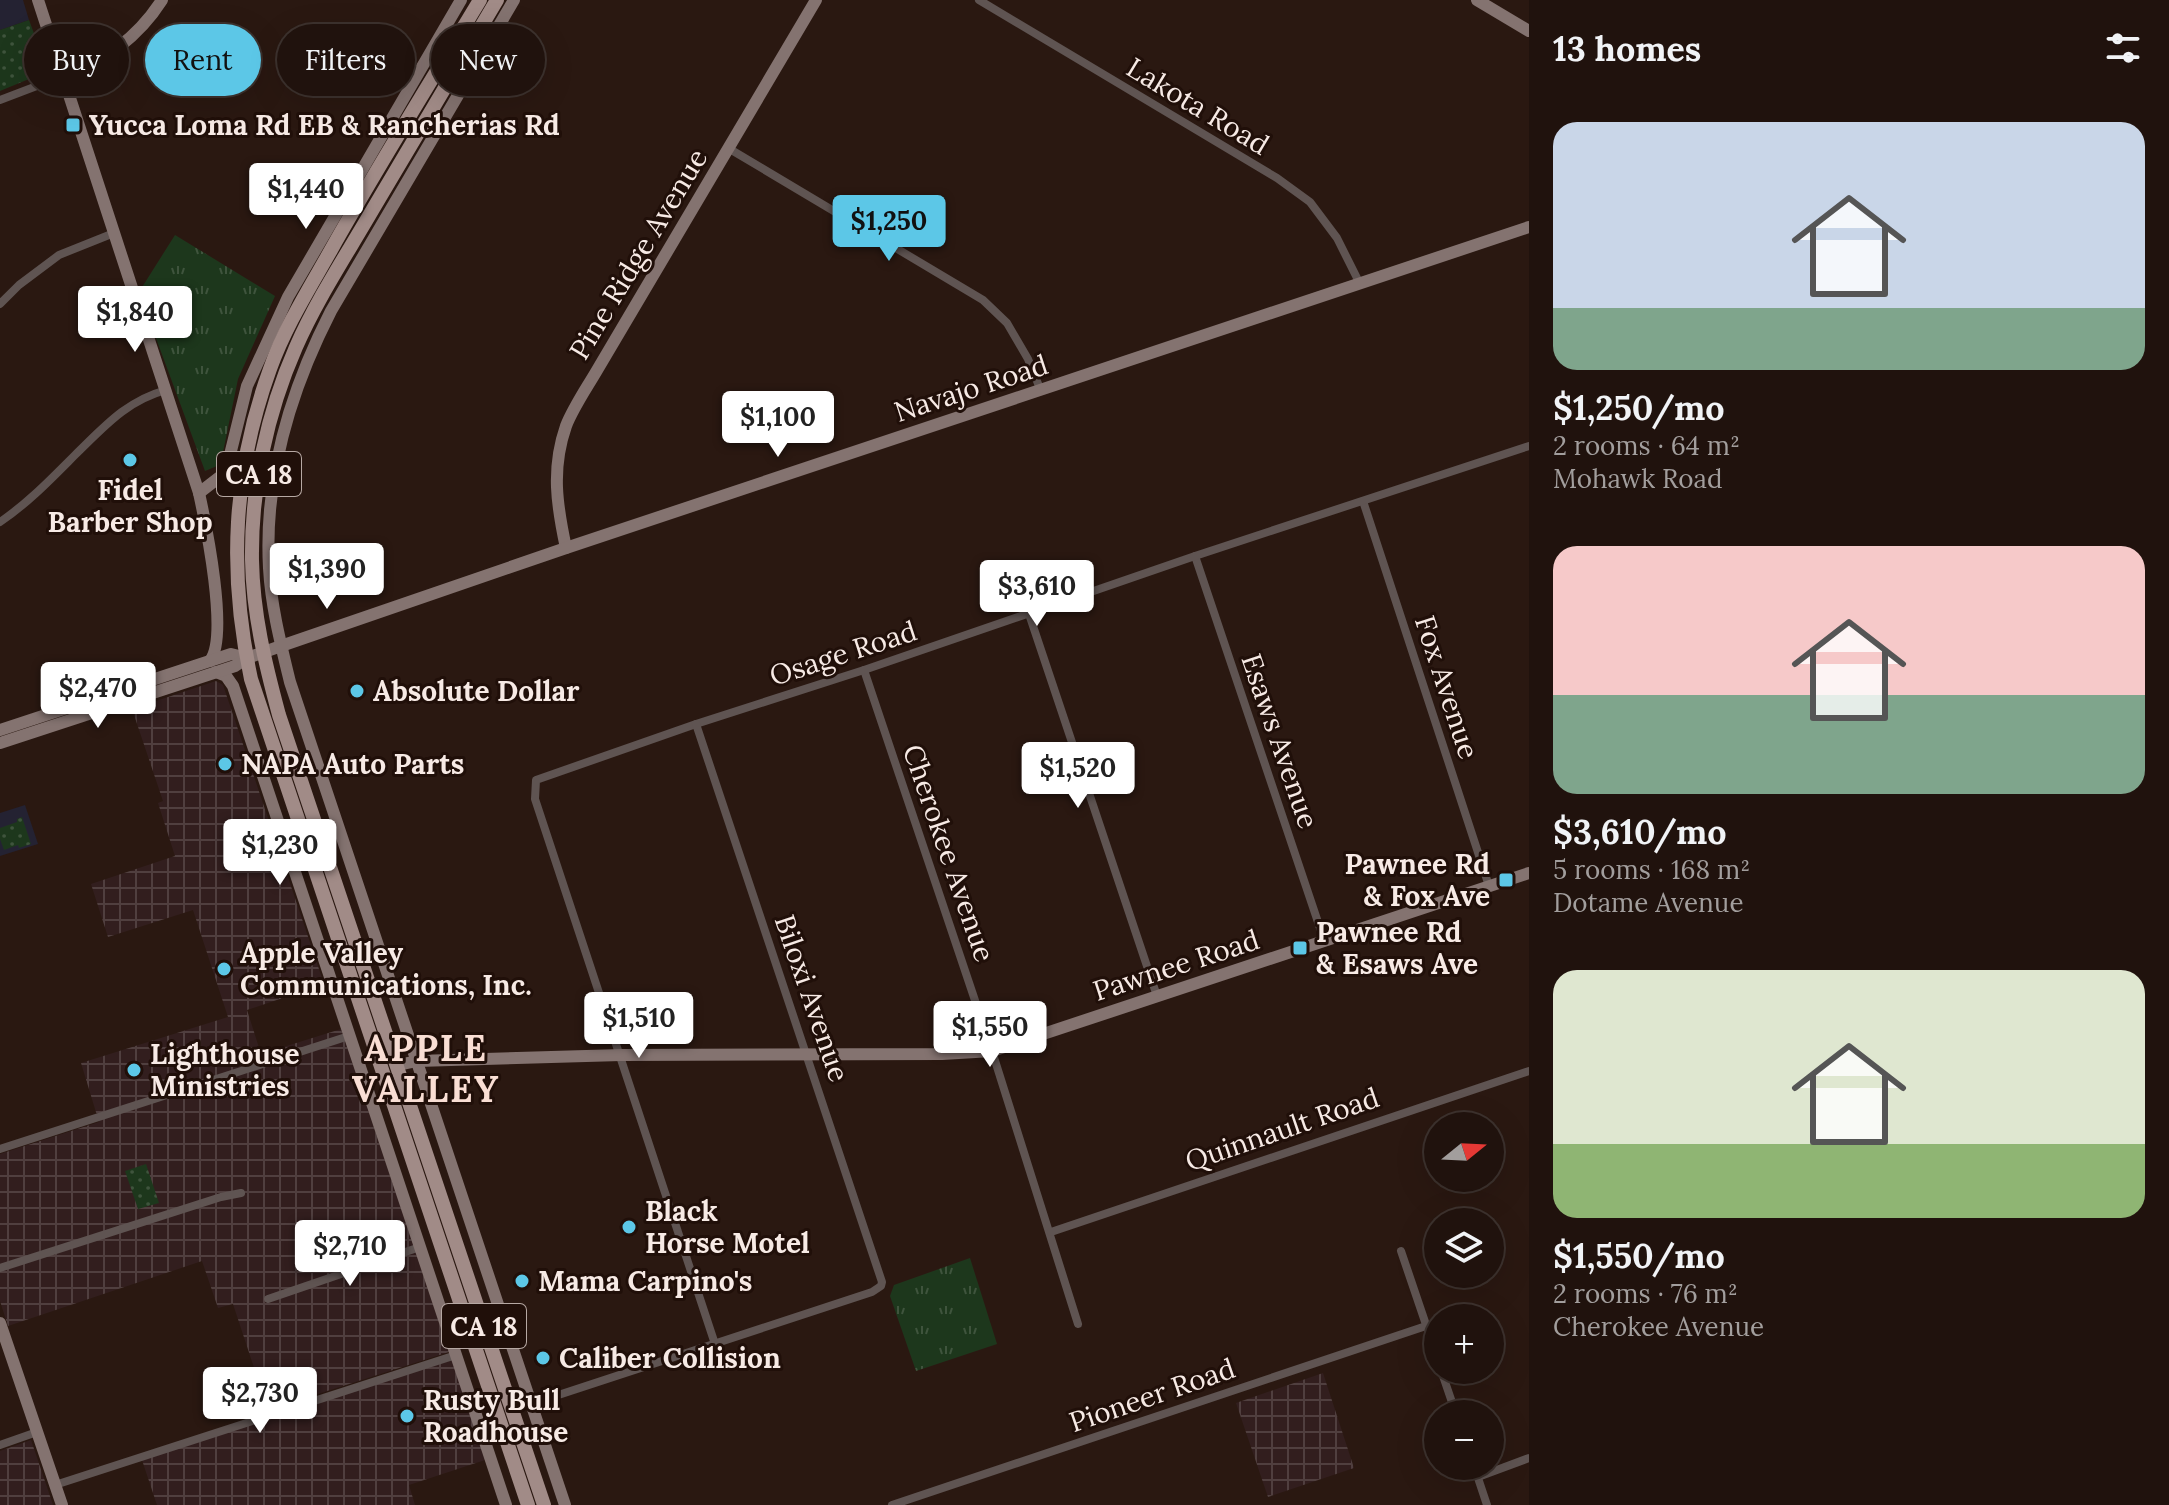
<!DOCTYPE html>
<html lang="en">
<head>
<meta charset="utf-8">
<style>
	:root { --surface:#20120d; --page:#281b16; --text:#f1f3f6; --muted:#a29e9d; --line:#3d322e; --accent:#5cc7e7 }
	body { margin:0; font-family:Lora,serif; background:var(--page); color:var(--text); height:100vh; display:flex; flex-direction:column; font-size:30px; white-space:nowrap }
	* { box-sizing:border-box; margin:0 }
	p { font-size:26px; color:var(--muted) }
	.icon { flex:none; width:44px; height:44px; fill:none; stroke:currentColor; stroke-width:2; stroke-linecap:round; stroke-linejoin:round }
	.map { position:relative; flex:1; overflow:hidden }
	.drawer { display:flex; flex-direction:column; background:var(--surface); width:640px }
	.drawer>* { flex:none }
	.banner { position:absolute; left:24px; top:24px; width:760px; height:72px; display:flex; gap:16px }
	.needle { width:52px; rotate:72deg }
	.tools { position:absolute; left:1424px; top:1112px; display:grid; gap:16px }
	.tools a { display:grid; place-items:center; width:80px; height:80px; border-radius:50%; background:var(--surface); box-shadow:0 8px 32px #0002,0 0 0 2px var(--line); font-size:40px }
	.price { position:absolute; translate:-50% -68px; padding:0 18px; border-radius:8px; background:#fff; color:#222; font-size:26px; line-height:52px; filter:drop-shadow(0 2px 4px #0008) }
	.price::after { content:''; position:absolute; left:50%; top:48px; width:24px; height:18px; margin-left:-12px; background:inherit; clip-path:polygon(0 0,100% 0,50% 100%) }
	.price.active { background:var(--accent); color:#111 }
	ul { padding:0; list-style:none }
	li { display:grid; align-content:center; gap:16px; height:424px; padding:0 24px }
	li span { display:grid; place-items:center; height:248px; border-radius:24px; color:#555 }
	li>.icon { margin-inline-start:auto }
	span .icon { width:144px; height:144px; fill:#fffc; stroke-width:1 }
	li b { font-size:34px }
	h2 { display:flex; justify-content:space-between; align-items:center; height:96px; padding:0 24px; font-size:34px }
	.tag { padding:0 28px; border-radius:36px; background:var(--surface); box-shadow:0 8px 32px #0002,0 0 0 2px var(--line); font-size:28px; line-height:72px }
	.tag.active { background:var(--accent); color:#111 }
	main { display:flex; flex:1; min-height:0 }
	.map>svg:first-child { display:block }
	.industrial { fill:url(#industrial-grid) }
	.education { fill:#242232 }
	.grass { fill:url(#grass-tufts) }
	.park { fill:url(#park-dots) }
	.lines { fill:none; stroke-linecap:round; stroke-linejoin:round }
	.street { stroke:#5f5452; stroke-width:8 }
	.secondary { stroke:#847370; stroke-width:12 }
	.primary { stroke:#a18b87; stroke-width:14 }
	.poi-dot { fill:#5cc7e7; stroke:#200f09; stroke-width:3 }
	.labels { text-anchor:middle; dominant-baseline:central; stroke-width:6; stroke-linejoin:round; paint-order:stroke }
	.shield { fill:#200f09; stroke:#b6a8a3; stroke-width:2 }
	.shield-label { font-size:26px; font-weight:bold; fill:#f7eae5 }
	.street-label { font-size:28px; fill:#f7eae5; stroke:#200f09 }
	.poi-label { font-size:28px; font-weight:bold; fill:#f7eae5; stroke:#200f09; text-anchor:start }
	.district-label { font-size:36px; font-weight:bold; letter-spacing:2px; fill:#f9ded4; stroke:#200f09 }
</style>
</head>
<body>
<main>
<div class="map">
<svg width="1529" height="1505" viewBox="0 0 1529 1505">
	<defs>
		<pattern id="industrial-grid" width="8" height="8" patternUnits="userSpaceOnUse" patternTransform="scale(2)"><rect width="8" height="8" fill="#321e1e"/><path d="M0 4h8M4 0v8" fill="none" stroke="#503f3f"/></pattern>
		<pattern id="grass-tufts" width="24" height="20" patternUnits="userSpaceOnUse" patternTransform="scale(2)"><rect width="24" height="20" fill="#1d371c"/><path d="M3 7l-1-3M5 7V3M7 7l1-3M15 17l-1-3M17 17v-4M19 17l1-3" fill="none" stroke="#3f543d"/></pattern>
		<pattern id="park-dots" width="8" height="8" patternUnits="userSpaceOnUse" patternTransform="scale(2)"><rect width="8" height="8" fill="#1d371c"/><path d="M2 2h.1M6 6h.1" fill="none" stroke="#3f543d" stroke-width="1.8" stroke-linecap="round"/></pattern>
	</defs>
	<rect width="100%" height="100%" fill="#2a1811"/>
	<g class="industrial">
		<polygon points="216,681 223,685 324,984 247,1010 261,1054 341,1029 449,1352 268,1410 233,1304 218,1308 202,1261 8,1326 0,1301 0,1154 99,1122 81,1063 228,1017 193,910 108,937 91,884 175,856 158,803 163,801 132,709"/>
		<polygon points="452,1360 485,1460 409,1485 415,1505 157,1505 142,1460"/>
		<polygon points="1323,1373 1354,1468 1268,1497 1236,1403"/>
		<polygon points="31,1440 53,1505 0,1505 0,1451"/>
	</g>
	<g class="education">
		<polygon points="0,0 23,0 29,20 0,30"/>
		<polygon points="25,805 38,844 0,856 0,813"/>
	</g>
	<g class="grass">
		<polygon points="175,235 275,296 238,379 223,452 217,466 205,471 139,292"/>
		<polygon points="970,1258 997,1344 916,1371 890,1296 894,1285"/>
	</g>
	<g class="park">
		<polygon points="29,20 46,66 41,74 0,91 0,30"/>
		<polygon points="22,817 31,844 19,848 18,845 4,850 0,839 0,828 17,822 17,819"/>
		<polygon points="146,1164 159,1203 138,1209 125,1171"/>
	</g>
	<g class="lines">
		<g class="street">
			<polyline points="979,0 1277,178 1310,202 1337,238 1360,284"/>
			<polyline points="0,100 63,76"/>
			<polyline points="728,148 983,300 1007,323 1028,359 1041,391"/>
			<polyline points="0,304 19,285 59,255 114,233"/>
			<polyline points="1363,501 1489,886"/>
			<path d="M 0,522 C 28,503 51,479 75,455 C 104,427 126,401 166,390"/>
			<polyline points="1195,556 1324,940"/>
			<polyline points="1029,614 1157,996"/>
			<polyline points="864,670 992,1051 1078,1324"/>
			<polyline points="0,1149 349,1036"/>
			<polyline points="1051,1232 1529,1071"/>
			<polyline points="1401,1251 1438,1360"/>
			<polyline points="0,1268 221,1197 241,1193"/>
			<polyline points="268,1299 420,1247"/>
			<polyline points="715,1344 535,799 536,780 696,724 864,670 1195,556 1529,446"/>
			<polyline points="1441,1370 1456,1414"/>
			<polyline points="531,1404 872,1292 881,1286 882,1282 696,724"/>
			<polyline points="0,1445 37,1432"/>
			<polyline points="1474,1466 1487,1505"/>
			<polyline points="1478,1477 1529,1458"/>
			<polyline points="55,1485 456,1355"/>
			<polyline points="892,1505 1426,1326"/>
		</g>
		<g class="secondary">
			<path d="M 38,0 L 199,493 C 206,525 229,636 210,661"/>
			<path d="M 514,0 L 331,311 C 290,391 264,476 269,568 C 271,606 281,645 290,682 L 565,1505"/>
			<polyline points="1477,0 1529,31"/>
			<path d="M 63,76 C 104,63 139,36 162,0"/>
			<polyline points="199,493 221,476 228,463 247,386 288,297 461,0"/>
			<path d="M 566,548 C 557,506 551,469 566,426 C 573,408 586,389 596,372 L 816,0"/>
			<polyline points="216,672 226,676 233,686 506,1505"/>
			<polyline points="0,730 231,654 247,658"/>
			<polyline points="0,743 235,666 247,658 281,646 566,548 1529,227"/>
			<polyline points="398,1065 417,1061 621,1055 942,1054 992,1051 1529,873"/>
			<polyline points="0,1323 62,1505"/>
		</g>
		<g class="primary">
			<path d="M 480,0 C 430,83 378,166 331,250 C 309,289 285,327 270,369 C 233,471 228,572 251,679 L 528,1505"/>
			<path d="M 497,0 C 456,70 414,139 373,209 C 347,254 317,299 296,347 C 267,413 251,487 252,560 C 253,614 265,663 279,715 L 544,1505"/>
		</g>
	</g>
	<g class="poi-dot">
		<rect x="65" y="117" width="16" height="16" rx="4"/>
		<circle cx="130" cy="460" r="8"/>
		<circle cx="357" cy="691" r="8"/>
		<circle cx="225" cy="764" r="8"/>
		<rect x="1498" y="872" width="16" height="16" rx="4"/>
		<rect x="1292" y="940" width="16" height="16" rx="4"/>
		<circle cx="224" cy="969" r="8"/>
		<circle cx="134" cy="1070" r="8"/>
		<circle cx="629" cy="1227" r="8"/>
		<circle cx="522" cy="1281" r="8"/>
		<circle cx="543" cy="1358" r="8"/>
		<circle cx="407" cy="1416" r="8"/>
	</g>
	<g class="labels">
		<g class="shield">
			<rect x="217" y="452" width="84" height="44" rx="6"/>
			<rect x="442" y="1304" width="84" height="44" rx="6"/>
		</g>
		<g class="shield-label">
			<text x="259" y="474">CA 18</text>
			<text x="484" y="1326">CA 18</text>
		</g>
		<g class="street-label">
			<text transform="translate(1198 106) rotate(31)">Lakota Road</text>
			<text transform="translate(638 254) rotate(-59)">Pine Ridge Avenue</text>
			<text transform="translate(971 388) rotate(-18)">Navajo Road</text>
			<text transform="translate(843 653) rotate(-18)">Osage Road</text>
			<text transform="translate(1447 687) rotate(72)">Fox Avenue</text>
			<text transform="translate(1280 741) rotate(71)">Esaws Avenue</text>
			<text transform="translate(949 853) rotate(71)">Cherokee Avenue</text>
			<text transform="translate(1176 965) rotate(-18)">Pawnee Road</text>
			<text transform="translate(812 998) rotate(71)">Biloxi Avenue</text>
			<text transform="translate(1282 1129) rotate(-19)">Quinnault Road</text>
			<text transform="translate(1152 1395) rotate(-19)">Pioneer Road</text>
		</g>
		<g class="poi-label">
			<text x="89" y="125">Yucca Loma Rd EB &amp; Rancherias Rd</text>
			<text x="130" y="490" text-anchor="middle">Fidel<tspan x="130" dy="32">Barber Shop</tspan></text>
			<text x="373" y="691">Absolute Dollar</text>
			<text x="241" y="764">NAPA Auto Parts</text>
			<text x="1490" y="864" text-anchor="end">Pawnee Rd<tspan x="1490" dy="32">&amp; Fox Ave</tspan></text>
			<text x="1316" y="932">Pawnee Rd<tspan x="1316" dy="32">&amp; Esaws Ave</tspan></text>
			<text x="240" y="953">Apple Valley<tspan x="240" dy="32">Communications, Inc.</tspan></text>
			<text x="150" y="1054">Lighthouse<tspan x="150" dy="32">Ministries</tspan></text>
			<text x="645" y="1211">Black<tspan x="645" dy="32">Horse Motel</tspan></text>
			<text x="538" y="1281">Mama Carpino's</text>
			<text x="559" y="1358">Caliber Collision</text>
			<text x="423" y="1400">Rusty Bull<tspan x="423" dy="32">Roadhouse</tspan></text>
		</g>
		<g class="district-label">
			<text x="426" y="1048">APPLE<tspan x="426" dy="41">VALLEY</tspan></text>
		</g>
	</g>
</svg>
<div class="tools">
<a><svg class="needle" viewBox="-14 -14 28 28"><path d="M0-13l5 13h-10z" fill="#e53935"/><path d="M0 13l5-13h-10z" fill="#a29e9d"/></svg></a>
<a><svg class="icon" aria-label="layers" viewBox="0 0 24 24"><path d="M12 4l9 5-9 5-9-5zM3 14l9 5 9-5"/></svg></a>
<a>+</a>
<a>−</a>
</div>
<b class="price" style="left:306px;top:231px">$1,440</b>
<b class="price active" style="left:889px;top:263px">$1,250</b>
<b class="price" style="left:135px;top:354px">$1,840</b>
<b class="price" style="left:778px;top:459px">$1,100</b>
<b class="price" style="left:327px;top:611px">$1,390</b>
<b class="price" style="left:1037px;top:628px">$3,610</b>
<b class="price" style="left:98px;top:730px">$2,470</b>
<b class="price" style="left:1078px;top:810px">$1,520</b>
<b class="price" style="left:280px;top:887px">$1,230</b>
<b class="price" style="left:639px;top:1060px">$1,510</b>
<b class="price" style="left:990px;top:1069px">$1,550</b>
<b class="price" style="left:350px;top:1288px">$2,710</b>
<b class="price" style="left:260px;top:1435px">$2,730</b>
<div class="banner">
<a class="tag">Buy</a>
<a class="tag active">Rent</a>
<a class="tag">Filters</a>
<a class="tag">New</a>
</div>
</div>
<section class="drawer">
<h2>13 homes<svg class="icon" aria-label="filters" viewBox="0 0 24 24"><path d="M4 7h16M4 17h16"/><circle cx="9" cy="7" r="2"/><circle cx="15" cy="17" r="2"/></svg></h2>
<ul>
<li><span style="background:linear-gradient(#c9d6e8 75%,#7fa58c 0)"><svg class="icon" aria-label="home" viewBox="0 0 24 24"><path d="M3 11l9-7 9 7M6 9v11h12V9"/></svg></span><div><b>$1,250/mo</b><p>2 rooms · 64 m²</p><p>Mohawk Road</p></div></li>
<li><span style="background:linear-gradient(#f6c9c9 60%,#7fa58c 0)"><svg class="icon" aria-label="home" viewBox="0 0 24 24"><path d="M3 11l9-7 9 7M6 9v11h12V9"/></svg></span><div><b>$3,610/mo</b><p>5 rooms · 168 m²</p><p>Dotame Avenue</p></div></li>
<li><span style="background:linear-gradient(#dfe7d0 70%,#8fb573 0)"><svg class="icon" aria-label="home" viewBox="0 0 24 24"><path d="M3 11l9-7 9 7M6 9v11h12V9"/></svg></span><div><b>$1,550/mo</b><p>2 rooms · 76 m²</p><p>Cherokee Avenue</p></div></li>
</ul>
</section>
</main>
</body>
</html>
